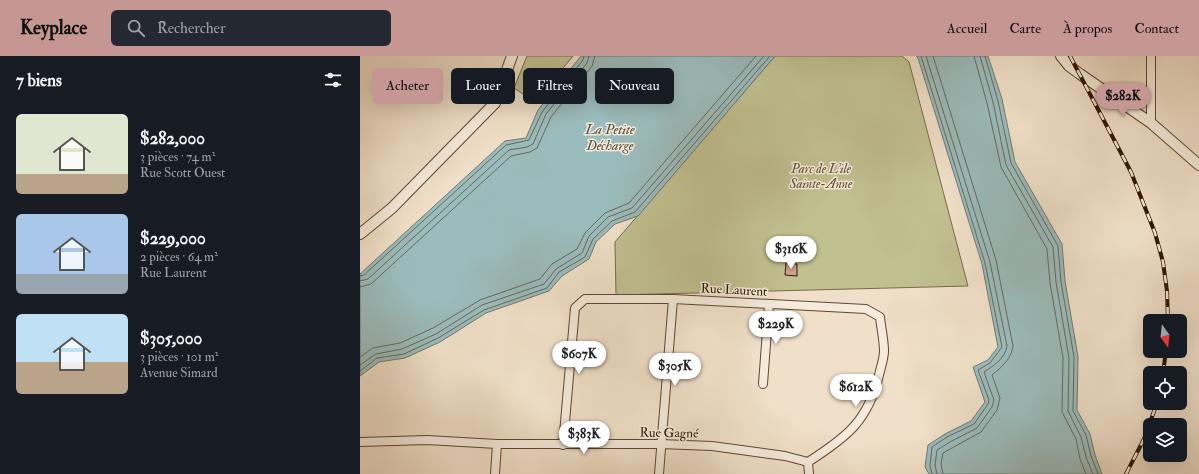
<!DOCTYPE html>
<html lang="fr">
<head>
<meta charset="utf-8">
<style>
	:root { --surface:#171b24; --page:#242831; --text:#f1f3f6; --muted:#9ea1a6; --accent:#c59692 }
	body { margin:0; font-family:"IM FELL Double Pica",serif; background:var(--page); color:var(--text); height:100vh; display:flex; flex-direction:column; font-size:15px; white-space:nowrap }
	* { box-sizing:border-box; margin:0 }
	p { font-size:13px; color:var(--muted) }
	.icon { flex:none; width:22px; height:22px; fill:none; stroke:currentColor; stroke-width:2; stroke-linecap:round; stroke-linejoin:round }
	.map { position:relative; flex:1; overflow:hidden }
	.drawer { display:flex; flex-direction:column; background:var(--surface); width:360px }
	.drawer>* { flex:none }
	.hud { position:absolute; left:12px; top:12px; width:380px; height:36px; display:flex; gap:8px }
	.needle { width:26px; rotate:165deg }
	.buttons { position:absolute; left:783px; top:258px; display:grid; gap:8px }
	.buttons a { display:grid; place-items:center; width:44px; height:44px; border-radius:6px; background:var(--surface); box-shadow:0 4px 16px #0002; font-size:20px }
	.price { position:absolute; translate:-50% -34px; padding:0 9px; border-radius:14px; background:#fff; color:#222; font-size:13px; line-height:26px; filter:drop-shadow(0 1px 2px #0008) }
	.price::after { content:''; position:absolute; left:50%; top:24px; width:12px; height:9px; margin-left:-6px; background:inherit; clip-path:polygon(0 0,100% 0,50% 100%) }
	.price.selected { background:var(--accent); color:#111 }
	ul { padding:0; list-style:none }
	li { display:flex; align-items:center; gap:12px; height:100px; padding:0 16px }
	li span { display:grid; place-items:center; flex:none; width:112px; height:80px; border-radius:6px; color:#555 }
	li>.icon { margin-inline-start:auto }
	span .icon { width:48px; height:48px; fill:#fffc; stroke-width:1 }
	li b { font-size:17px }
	h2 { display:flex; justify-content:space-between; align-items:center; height:48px; padding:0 16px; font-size:17px }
	.tag { padding:0 14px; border-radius:6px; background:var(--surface); box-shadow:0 4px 16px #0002; font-size:14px; line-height:36px }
	.tag.selected { background:var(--accent); color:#111 }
	header { display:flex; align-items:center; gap:24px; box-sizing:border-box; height:56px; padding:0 20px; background:var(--accent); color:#111 }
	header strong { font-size:19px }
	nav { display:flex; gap:22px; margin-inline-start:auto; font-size:14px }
	.search { width:280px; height:36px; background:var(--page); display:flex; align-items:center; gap:10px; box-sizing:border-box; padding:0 14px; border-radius:6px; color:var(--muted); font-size:15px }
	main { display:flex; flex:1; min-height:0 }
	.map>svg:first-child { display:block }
	.green { fill:#c1c091; stroke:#796a48 }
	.water { fill:#9bbcbc; stroke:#717971 }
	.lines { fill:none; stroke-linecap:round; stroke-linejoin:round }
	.shore { stroke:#66685e; stroke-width:1 }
	.building { fill:#d7a28a; stroke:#311400 }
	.minor-casing { stroke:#614732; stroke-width:10 }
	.tertiary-casing { stroke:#614732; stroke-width:12 }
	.minor { stroke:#f5ebdc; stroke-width:8 }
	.tertiary { stroke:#f5ebdc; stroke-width:10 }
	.rail-casing { stroke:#311400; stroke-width:4 }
	.rail { stroke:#f5ebdc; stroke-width:2.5; stroke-dasharray:8; stroke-linecap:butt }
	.labels { text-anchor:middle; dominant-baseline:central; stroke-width:3; stroke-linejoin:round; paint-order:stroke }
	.park-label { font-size:13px; font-style:italic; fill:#635033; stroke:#f5ebdc }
	.street-label { font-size:13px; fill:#311400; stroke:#f5ebdc }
	.water-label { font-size:14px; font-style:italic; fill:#564f42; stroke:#f5ebdc }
</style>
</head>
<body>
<header>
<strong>Keyplace</strong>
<div class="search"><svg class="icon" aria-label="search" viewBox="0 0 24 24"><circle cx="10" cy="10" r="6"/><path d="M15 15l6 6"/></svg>Rechercher</div>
<nav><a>Accueil</a><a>Carte</a><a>À propos</a><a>Contact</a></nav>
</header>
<main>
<section class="drawer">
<h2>7 biens<svg class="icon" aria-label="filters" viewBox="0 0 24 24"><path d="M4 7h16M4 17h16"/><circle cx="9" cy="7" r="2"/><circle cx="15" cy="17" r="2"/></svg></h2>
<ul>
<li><span style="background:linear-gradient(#dfe7d0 75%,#b9a48a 0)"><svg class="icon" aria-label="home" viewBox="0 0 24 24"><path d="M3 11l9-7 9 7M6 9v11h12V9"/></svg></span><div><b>$282,000</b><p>3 pièces · 74 m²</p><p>Rue Scott Ouest</p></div></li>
<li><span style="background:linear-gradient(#a9c7e8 75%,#9aa5b1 0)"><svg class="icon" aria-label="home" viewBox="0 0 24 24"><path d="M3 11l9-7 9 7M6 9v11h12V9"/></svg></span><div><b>$229,000</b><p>2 pièces · 64 m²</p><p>Rue Laurent</p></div></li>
<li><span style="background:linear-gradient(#bfe0f5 60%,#b9a48a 0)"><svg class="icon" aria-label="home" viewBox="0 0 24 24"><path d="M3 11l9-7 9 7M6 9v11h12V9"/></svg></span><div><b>$305,000</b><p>3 pièces · 101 m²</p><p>Avenue Simard</p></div></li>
</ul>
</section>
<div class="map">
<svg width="839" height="418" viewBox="0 0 839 418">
	<rect width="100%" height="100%" fill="#f0e0c9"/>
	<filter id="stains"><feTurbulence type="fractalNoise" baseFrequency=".005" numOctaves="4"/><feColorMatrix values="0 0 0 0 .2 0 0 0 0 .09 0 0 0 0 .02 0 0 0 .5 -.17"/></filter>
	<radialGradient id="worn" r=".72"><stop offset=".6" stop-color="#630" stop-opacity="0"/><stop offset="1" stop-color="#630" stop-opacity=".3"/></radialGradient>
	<g class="green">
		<polygon points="167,0 213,0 175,46 154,32"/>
		<polygon points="415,0 542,0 549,6 608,230 256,239 255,186"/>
	</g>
	<g class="water">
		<polygon points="221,0 415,0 278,160 255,168 236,186 229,203 202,220 189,235 126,257 80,286 45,302 19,306 0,320 0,218 145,85 166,82 178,54"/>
		<polygon points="556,0 628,0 642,43 655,106 702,188 705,225 718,301 717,354 730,378 735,399 742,418 569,418 565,411 568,389 585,378 611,365 625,346 613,311 628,304 638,291 622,208 558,2"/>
	</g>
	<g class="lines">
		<g class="shore">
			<polyline points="561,0 625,207 642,291 630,307 618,314 629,344 628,348 614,368 587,381 572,391 570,410 572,418"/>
			<path d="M 566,0 L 630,206 L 647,290 C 645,303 633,310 624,316 L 634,344 L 632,351 L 617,372 L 590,386 L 577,394 L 575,409 L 577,418"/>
			<path d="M 573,0 L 636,204 L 653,290 C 652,302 641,312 632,319 L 640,342 L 637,354 L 621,376 L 583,397 L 581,408 L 583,418"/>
			<polyline points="614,0 627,47 641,111 687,193 690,227 703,302 702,356 716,383 720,403 726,418"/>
			<polyline points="620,0 633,46 646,109 693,191 696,226 709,302 708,355 721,381 726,401 733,418"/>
			<polyline points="625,0 638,45 651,107 698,190 701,226 714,301 713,355 726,379 731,400 738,418"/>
			<polyline points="0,220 4,219 146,89 169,84 182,56 223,4 224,0"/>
			<polyline points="0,225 8,223 149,94 167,91 173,88 186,58 227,7 229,0"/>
			<polyline points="0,231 11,228 151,100 170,96 177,92 191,61 232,10 235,0"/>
			<polyline points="0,301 13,292 40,287 73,272 120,244 180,223 192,208 217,193 225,177 245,157 269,147 396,0"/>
			<polyline points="0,309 16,298 42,293 76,278 122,249 184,228 196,213 222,197 229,180 248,161 272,152 404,0"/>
			<polyline points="0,315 17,302 44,298 78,282 124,254 187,232 199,216 225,201 233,183 252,165 275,156 410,0"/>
		</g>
	</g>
	<polygon class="building" points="426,207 437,208 437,220 425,219"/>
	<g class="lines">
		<defs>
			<g id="minor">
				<polyline points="791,67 791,0"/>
				<polyline points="403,328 409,248"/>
				<polyline points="0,386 67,384 137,388 300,388 352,390 425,400 448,406"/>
				<path d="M 203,389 L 215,252 L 225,243 L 313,243 L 506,253 L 520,261 C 521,272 524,284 524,295 C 524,302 521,311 519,319 C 508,365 487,381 448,406 L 449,418"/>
				<polyline points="135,418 137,388"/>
				<polyline points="299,418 313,243"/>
			</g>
			<g id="tertiary">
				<polyline points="701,0 709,10 720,18 791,67 839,109"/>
				<polyline points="0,178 32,152 135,47 152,0"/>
			</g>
		</defs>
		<use href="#minor" class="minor-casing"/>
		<use href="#tertiary" class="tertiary-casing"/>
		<use href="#minor" class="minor"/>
		<use href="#tertiary" class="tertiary"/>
		<defs>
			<g id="rail">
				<polyline points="710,0 771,116 795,177 803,206 807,235 808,265"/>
				<polyline points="803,317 806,295"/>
				<polyline points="766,418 784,383 797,347"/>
			</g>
		</defs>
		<use href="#rail" class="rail-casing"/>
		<use href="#rail" class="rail"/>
	</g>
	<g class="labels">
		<g class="park-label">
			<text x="461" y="113">Parc de L'ile<tspan x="461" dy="15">Sainte-Anne</tspan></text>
		</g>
		<g class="street-label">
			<text transform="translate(374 234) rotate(3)">Rue Laurent</text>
			<text transform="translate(309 377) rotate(1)">Rue Gagné</text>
		</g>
		<g class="water-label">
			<text x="250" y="73">La Petite<tspan x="250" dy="16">Décharge</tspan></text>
		</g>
	</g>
	<rect width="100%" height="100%" filter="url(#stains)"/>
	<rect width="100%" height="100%" fill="url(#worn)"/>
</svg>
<div class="buttons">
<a><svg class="needle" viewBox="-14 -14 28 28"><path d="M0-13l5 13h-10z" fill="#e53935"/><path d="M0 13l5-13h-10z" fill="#9ea1a6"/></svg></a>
<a><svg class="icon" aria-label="locate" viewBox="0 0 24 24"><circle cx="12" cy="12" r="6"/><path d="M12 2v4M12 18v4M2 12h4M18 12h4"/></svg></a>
<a><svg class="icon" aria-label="layers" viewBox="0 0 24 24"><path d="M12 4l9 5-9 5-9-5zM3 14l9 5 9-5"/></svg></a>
</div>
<b class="price selected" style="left:763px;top:61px">$282K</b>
<b class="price" style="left:431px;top:214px">$316K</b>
<b class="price" style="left:416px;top:289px">$229K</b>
<b class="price" style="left:219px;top:319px">$607K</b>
<b class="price" style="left:315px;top:331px">$305K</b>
<b class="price" style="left:496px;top:352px">$612K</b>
<b class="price" style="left:224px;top:399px">$383K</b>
<div class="hud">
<a class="tag selected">Acheter</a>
<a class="tag">Louer</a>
<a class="tag">Filtres</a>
<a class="tag">Nouveau</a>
</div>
</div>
</main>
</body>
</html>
